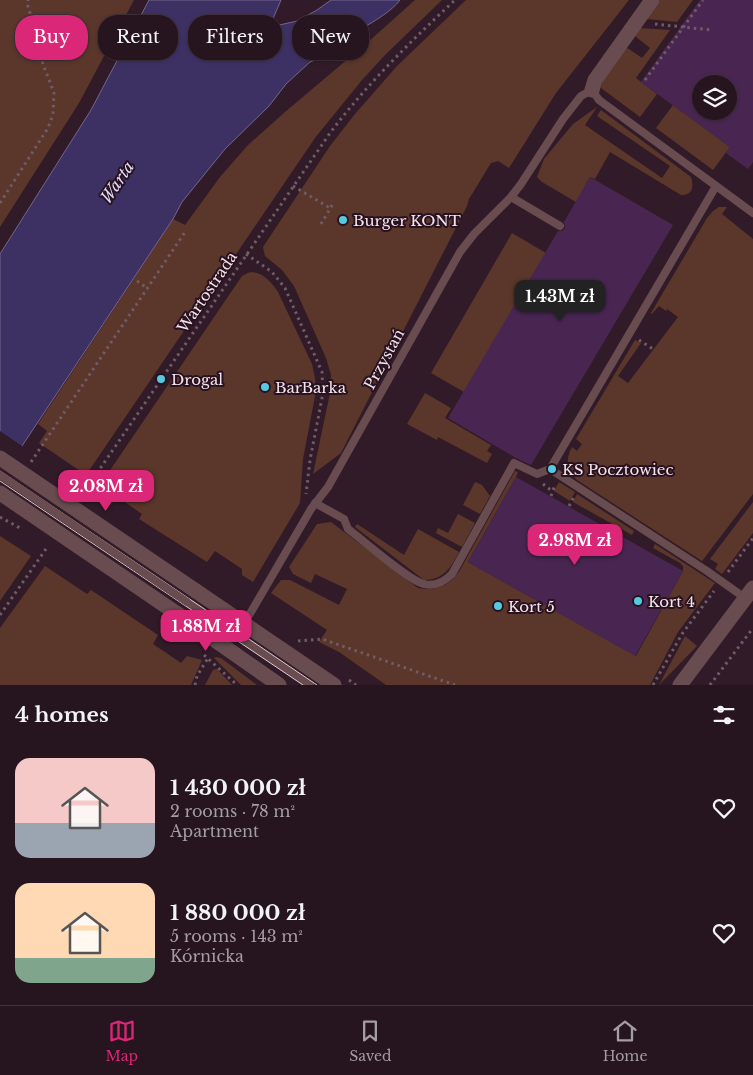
<!DOCTYPE html>
<html lang="en">
<head>
<meta charset="utf-8">
<style>
	:root { --surface:#26141e; --page:#2e1d27; --text:#f1f3f6; --muted:#a49ea4; --line:#42333c; --accent:#db2777 }
	body { margin:0; font-family:"Libre Baskerville",serif; background:var(--page); color:var(--text); height:100vh; display:flex; flex-direction:column; font-size:19px; white-space:nowrap }
	* { box-sizing:border-box; margin:0 }
	p { font-size:16px; color:var(--muted) }
	.icon { flex:none; width:28px; height:28px; fill:none; stroke:currentColor; stroke-width:2; stroke-linecap:round; stroke-linejoin:round }
	.map { position:relative; height:685px; overflow:hidden }
	.details { display:flex; flex-direction:column; background:var(--surface); flex:1 }
	.details>* { flex:none }
	.guide { position:absolute; left:15px; top:15px; width:500px; height:45px; display:flex; gap:10px }
	.controls { position:absolute; left:692px; top:75px; display:grid; gap:10px }
	.controls a { display:grid; place-items:center; width:45px; height:45px; border-radius:50%; background:var(--surface); box-shadow:0 1px 4px #0004,0 0 0 1px var(--line); font-size:25px }
	.price { position:absolute; translate:-50% -42px; padding:0 11px; border-radius:10px; background:var(--accent); color:#fff; font-size:16px; line-height:32px; filter:drop-shadow(0 1px 2px #0008) }
	.price::after { content:''; position:absolute; left:50%; top:30px; width:15px; height:11px; margin-left:-8px; background:inherit; clip-path:polygon(0 0,100% 0,50% 100%) }
	.price.current { background:#222; color:#fff }
	ul { padding:0; list-style:none }
	li { display:flex; align-items:center; gap:15px; height:125px; padding:0 15px }
	li span { display:grid; place-items:center; flex:none; width:140px; height:100px; border-radius:15px; color:#555 }
	li>.icon { margin-inline-start:auto }
	span .icon { width:60px; height:60px; fill:#fffc; stroke-width:1 }
	li b { font-size:21px }
	h2 { display:flex; justify-content:space-between; align-items:center; height:60px; padding:0 15px; font-size:21px }
	.pill { padding:0 18px; border-radius:20px; background:var(--surface); box-shadow:0 1px 4px #0004,0 0 0 1px var(--line); font-size:18px; line-height:45px }
	.pill.current { background:var(--accent); color:#fff }
	.tabs { display:flex; justify-content:space-around; align-items:center; height:70px; border-top:1px solid var(--line); background:var(--surface); font-size:14px; color:var(--muted) }
	.tabs a { display:grid; justify-items:center; gap:2px }
	.tabs .current { color:var(--accent) }
	.map>svg:first-child { display:block }
	.green { fill:#5b362a }
	.water { fill:#3d3164; stroke:#74668c }
	.pier { fill:#321b28 }
	.building { fill:#492652; fill-rule:evenodd }
	.lines { fill:none; stroke-linecap:round; stroke-linejoin:round }
	.path { stroke:#705b67; stroke-width:3; stroke-dasharray:2.5 4; stroke-linecap:butt }
	.service { stroke:#684c4f; stroke-width:8 }
	.minor { stroke:#684c4f; stroke-width:15 }
	.tertiary { stroke:#684c4f; stroke-width:15 }
	.tram { stroke:#dfced7; stroke-width:1 }
	.path-bridge { stroke:#705b67; stroke-width:3; stroke-dasharray:2.5 4; stroke-linecap:butt }
	.service-bridge { stroke:#684c4f; stroke-width:8 }
	.minor-bridge { stroke:#684c4f; stroke-width:15 }
	.tertiary-bridge { stroke:#684c4f; stroke-width:15 }
	.poi-dot { fill:#56c9e1; stroke:#28121f; stroke-width:2 }
	.labels { text-anchor:middle; dominant-baseline:central; stroke-width:4; stroke-linejoin:round; paint-order:stroke }
	.poi-label { font-size:15px; fill:#f3e3eb; stroke:#28121f; text-anchor:start }
	.street-label { font-size:15px; fill:#f3e3eb; stroke:#28121f }
	.water-label { font-size:16px; font-style:italic; fill:#e0dafc; stroke:#28121f }
</style>
</head>
<body>
<div class="map">
<svg width="753" height="685" viewBox="0 0 753 685">
	<rect width="100%" height="100%" fill="#321b28"/>
	<g class="green">
		<polygon points="0,0 134,0 79,103 0,227"/>
		<polygon points="415,0 442,0 385,55 362,80 315,138 86,475 39,443 47,431 38,424 173,219 185,225 220,177 248,145 285,112 368,42"/>
		<polygon points="466,0 629,0 556,93 509,168 498,161 491,163 469,199 467,206 341,453 313,474 330,393 331,375 326,358 294,286 282,270 265,256 263,247 330,146 355,114 397,66"/>
		<polygon points="660,0 693,0 677,22 647,19 647,17"/>
		<polygon points="640,28 670,30 636,78 657,94 640,117 601,88 602,82 626,48 629,49 642,58 650,48 635,36"/>
		<polygon points="673,105 730,147 713,170 656,128"/>
		<path d="M 597,107 L 585,125 L 662,178 L 670,166 L 597,116 L 601,110 L 691,177 C 694,187 693,195 681,195 L 610,152 L 595,179 L 590,177 L 576,202 L 542,182 L 537,177 L 544,159 L 573,124 Z"/>
		<path d="M 719,207 L 727,207 L 722,214 L 753,239 L 753,494 L 702,561 L 577,480 C 567,470 565,459 572,447 L 577,451 L 582,444 L 576,439 L 635,340 L 641,343 L 618,376 L 628,383 L 678,317 L 667,309 L 666,311 L 659,306 L 652,314 L 651,313 L 707,218 L 713,211 Z"/>
		<polygon points="512,233 546,253 464,392 431,373"/>
		<path d="M 250,272 C 263,272 271,282 278,292 L 312,364 L 315,378 L 316,391 L 303,459 L 300,503 L 253,582 L 242,575 L 242,569 L 215,551 L 207,562 L 139,519 L 142,514 L 100,485 L 242,276 Z"/>
		<polygon points="425,393 451,408 445,418 491,445 487,451 492,454 487,463 438,437 437,440 407,424"/>
		<path d="M 515,471 L 518,472 L 516,477 L 468,562 L 636,656 L 683,571 L 683,566 L 680,563 L 653,548 L 655,544 L 715,583 L 678,632 L 650,685 L 386,685 L 339,652 L 319,642 L 327,630 L 271,593 L 281,580 L 290,580 L 339,605 L 347,589 L 315,574 L 311,583 L 293,574 L 289,567 L 317,524 L 331,522 L 418,588 C 437,592 450,585 460,570 Z"/>
		<polygon points="475,482 482,485 490,496 480,514 463,505"/>
		<polygon points="559,482 575,492 570,501 554,491"/>
		<polygon points="577,494 634,531 632,535 573,502"/>
		<polygon points="753,502 753,533 722,574 715,569 718,564 710,559"/>
		<polygon points="458,514 475,523 462,547 436,533 438,528 448,533"/>
		<path d="M 357,524 L 404,555 L 418,529 L 459,552 C 451,568 443,580 424,580 L 355,527 Z"/>
		<polygon points="0,536 31,556 0,601"/>
		<polygon points="45,566 87,594 91,590 158,635 153,644 181,663 187,656 202,660 191,685 0,685 0,628"/>
		<polygon points="685,636 697,646 659,685"/>
		<polygon points="216,657 221,658 257,685 241,685 214,658"/>
		<polygon points="217,669 230,683 232,685 205,685 213,670"/>
	</g>
	<path class="water" d="M 149,0 L 281,0 L 272,21 L 275,26 L 297,21 L 317,10 L 331,0 L 400,0 C 392,11 373,22 361,29 L 359,34 L 351,38 L 348,44 L 341,45 L 335,52 L 310,62 L 286,84 L 269,106 L 225,149 L 182,202 L 173,219 L 0,479 L 0,254 L 91,110 Z"/>
	<polygon class="pier" points="0,431 25,448 0,482"/>
	<g class="building">
		<path d="M 700,0 L 753,0 L 753,162 L 748,169 L 726,153 L 730,147 L 641,82 ZM 701,84 L 729,84 L 729,111 L 701,111 Z"/>
		<polygon points="590,177 673,225 531,465 516,458 448,418 558,231 562,231 565,228 564,222"/>
		<polygon points="516,477 683,571 635,656 468,562"/>
	</g>
	<g class="lines">
		<g class="path">
			<polyline points="655,24 711,30"/>
			<polyline points="645,80 703,0"/>
			<polyline points="293,186 330,208"/>
			<polyline points="0,203 48,128 53,114 54,93 43,64 37,35 28,7 28,0"/>
			<polyline points="321,224 334,202"/>
			<polyline points="246,254 272,272 285,288 322,372 323,393 310,460 306,494"/>
			<polyline points="137,281 147,288"/>
			<polyline points="639,340 653,349"/>
			<polyline points="31,462 185,232"/>
			<polyline points="543,484 552,491"/>
			<path d="M 82,495 L 330,133 C 367,84 410,42 455,0"/>
			<polyline points="551,496 555,485"/>
			<polyline points="569,506 574,497"/>
			<polyline points="728,572 753,538"/>
			<polyline points="0,615 48,546"/>
			<polyline points="298,641 322,639 455,685"/>
			<polyline points="204,655 237,685"/>
			<polyline points="349,680 356,685"/>
			<polyline points="195,685 197,676 208,658"/>
			<polyline points="653,685 682,634 714,591"/>
			<polyline points="710,685 753,628"/>
		</g>
		<g class="service">
			<polyline points="716,186 550,469 707,571 745,598"/>
			<polyline points="511,197 560,226"/>
			<path d="M 315,503 L 344,519 L 348,529 C 363,540 409,581 424,584 C 435,587 444,582 452,574 L 514,463 L 537,474 L 550,469"/>
			<polyline points="187,602 310,685"/>
			<polyline points="244,624 311,509 328,487 460,252 474,234 511,197 521,184 563,119 581,96 592,90 599,100 753,213"/>
		</g>
		<g class="minor">
			<polyline points="592,90 595,80 652,0"/>
			<polyline points="196,591 334,685"/>
			<polyline points="680,685 753,588"/>
		</g>
		<polyline class="tertiary" points="179,615 279,685"/>
		<g class="tram">
			<polyline points="0,471 317,685"/>
			<polyline points="0,481 303,685"/>
		</g>
		<polyline class="path-bridge" points="0,517 20,528"/>
		<polyline class="service-bridge" points="0,475 187,602"/>
		<polyline class="minor-bridge" points="0,458 196,591"/>
		<polyline class="tertiary-bridge" points="0,493 179,615"/>
	</g>
	<g class="poi-dot">
		<circle cx="343" cy="220" r="5"/>
		<circle cx="161" cy="379" r="5"/>
		<circle cx="265" cy="387" r="5"/>
		<circle cx="552" cy="469" r="5"/>
		<circle cx="638" cy="601" r="5"/>
		<circle cx="498" cy="606" r="5"/>
	</g>
	<g class="labels">
		<g class="poi-label">
			<text x="353" y="220">Burger KONT</text>
			<text x="171" y="379">Drogal</text>
			<text x="275" y="387">BarBarka</text>
			<text x="562" y="469">KS Pocztowiec</text>
			<text x="648" y="601">Kort 4</text>
			<text x="508" y="606">Kort 5</text>
		</g>
		<g class="street-label">
			<text transform="translate(207 292) rotate(-56)">Wartostrada</text>
			<text transform="translate(384 359) rotate(-61)">Przystań</text>
		</g>
		<g class="water-label">
			<text transform="translate(117 182) rotate(-56)">Warta</text>
		</g>
	</g>
</svg>
<div class="controls">
<a><svg class="icon" aria-label="layers" viewBox="0 0 24 24"><path d="M12 4l9 5-9 5-9-5zM3 14l9 5 9-5"/></svg></a>
</div>
<b class="price current" style="left:560px;top:322px">1.43M zł</b>
<b class="price" style="left:106px;top:512px">2.08M zł</b>
<b class="price" style="left:575px;top:566px">2.98M zł</b>
<b class="price" style="left:206px;top:652px">1.88M zł</b>
<div class="guide">
<a class="pill current">Buy</a>
<a class="pill">Rent</a>
<a class="pill">Filters</a>
<a class="pill">New</a>
</div>
</div>
<section class="details">
<h2>4 homes<svg class="icon" aria-label="filters" viewBox="0 0 24 24"><path d="M4 7h16M4 17h16"/><circle cx="9" cy="7" r="2"/><circle cx="15" cy="17" r="2"/></svg></h2>
<ul>
<li><span style="background:linear-gradient(#f6c9c9 65%,#9aa5b1 0)"><svg class="icon" aria-label="home" viewBox="0 0 24 24"><path d="M3 11l9-7 9 7M6 9v11h12V9"/></svg></span><div><b>1 430 000 zł</b><p>2 rooms · 78 m²</p><p>Apartment</p></div><svg class="icon" aria-label="heart" viewBox="0 0 24 24"><path d="M12 20l-8-8c-3-5 5-10 8-4 3-6 11-1 8 4z"/></svg></li>
<li><span style="background:linear-gradient(#ffd9b3 75%,#7fa58c 0)"><svg class="icon" aria-label="home" viewBox="0 0 24 24"><path d="M3 11l9-7 9 7M6 9v11h12V9"/></svg></span><div><b>1 880 000 zł</b><p>5 rooms · 143 m²</p><p>Kórnicka</p></div><svg class="icon" aria-label="heart" viewBox="0 0 24 24"><path d="M12 20l-8-8c-3-5 5-10 8-4 3-6 11-1 8 4z"/></svg></li>
</ul>
</section>
<nav class="tabs">
<a class="current"><svg class="icon" aria-label="map" viewBox="0 0 24 24"><path d="M3 6l6-2 6 2 6-2v14l-6 2-6-2-6 2zM9 4v14M15 6v14"/></svg>Map</a>
<a><svg class="icon" aria-label="saved" viewBox="0 0 24 24"><path d="M7 4h10v16l-5-4-5 4z"/></svg>Saved</a>
<a><svg class="icon" aria-label="home" viewBox="0 0 24 24"><path d="M3 11l9-7 9 7M6 9v11h12V9"/></svg>Home</a>
</nav>
</body>
</html>
